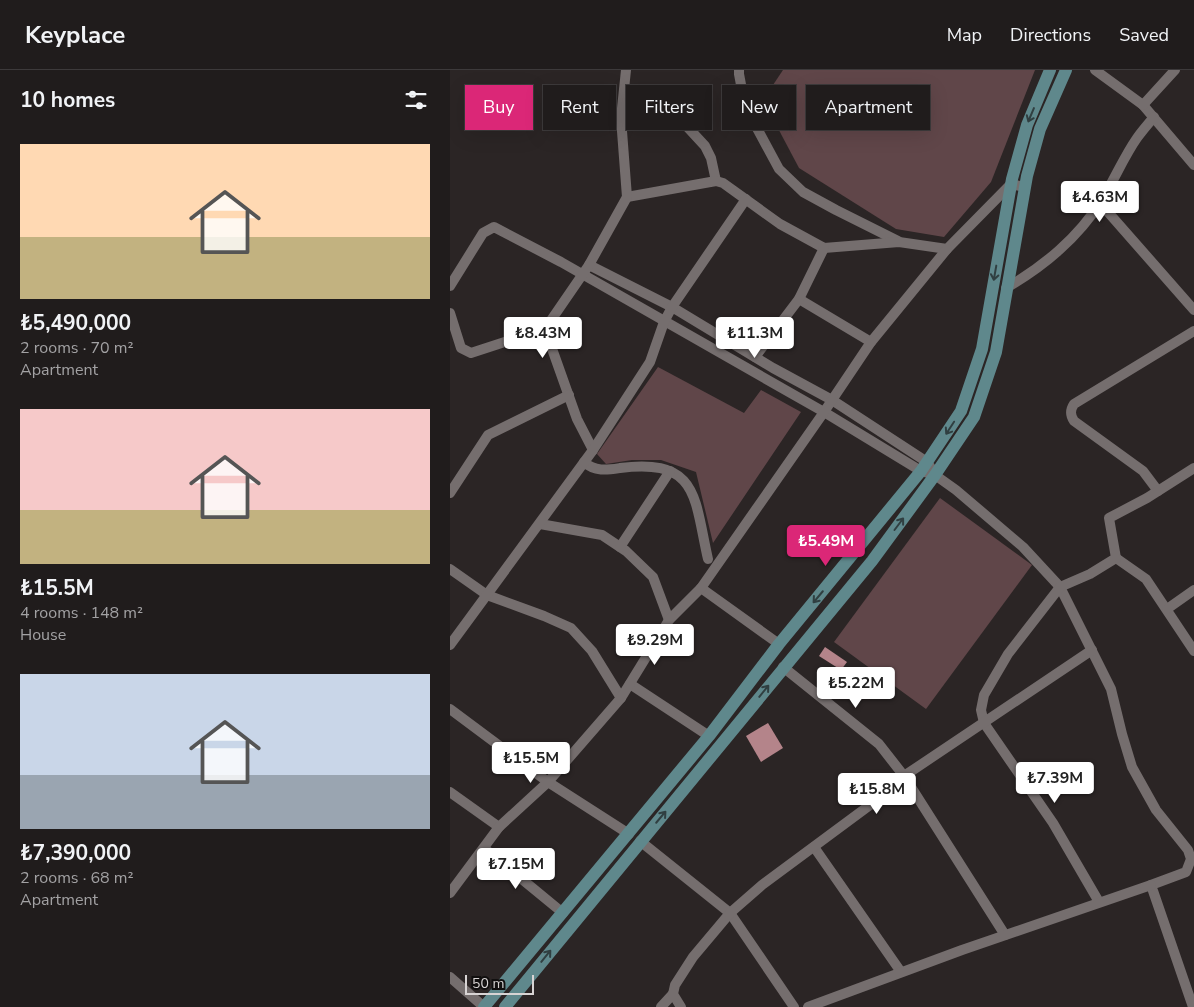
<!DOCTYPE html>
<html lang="en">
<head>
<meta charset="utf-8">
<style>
	:root { --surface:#201c1c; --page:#282525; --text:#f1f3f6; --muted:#a2a1a3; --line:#3d3a3b; --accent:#db2777 }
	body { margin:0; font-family:"Nunito Sans",sans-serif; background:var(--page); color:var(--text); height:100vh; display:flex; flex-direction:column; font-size:19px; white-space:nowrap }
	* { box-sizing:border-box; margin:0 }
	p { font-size:16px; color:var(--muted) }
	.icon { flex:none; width:28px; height:28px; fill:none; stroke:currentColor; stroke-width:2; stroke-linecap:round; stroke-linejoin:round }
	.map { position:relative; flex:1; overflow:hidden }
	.panel { display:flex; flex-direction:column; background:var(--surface); width:450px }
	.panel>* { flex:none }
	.top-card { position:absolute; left:15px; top:15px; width:475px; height:45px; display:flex; gap:10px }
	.scale { position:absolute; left:15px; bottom:12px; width:69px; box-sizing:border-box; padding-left:5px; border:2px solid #d8d4d4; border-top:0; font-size:14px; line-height:18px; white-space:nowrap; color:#d8d4d4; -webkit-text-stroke:4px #110f0f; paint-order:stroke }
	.price { position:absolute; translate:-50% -42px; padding:0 11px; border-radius:5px; background:#fff; color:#222; font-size:16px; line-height:32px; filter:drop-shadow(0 1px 2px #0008) }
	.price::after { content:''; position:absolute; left:50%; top:30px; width:15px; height:11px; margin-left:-8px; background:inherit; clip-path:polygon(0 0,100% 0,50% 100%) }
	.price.on { background:var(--accent); color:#fff }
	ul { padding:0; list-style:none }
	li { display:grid; align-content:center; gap:10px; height:265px; padding:0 20px }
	li span { display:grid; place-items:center; height:155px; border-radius:0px; color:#555 }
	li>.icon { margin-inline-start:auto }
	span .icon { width:90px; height:90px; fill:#fffc; stroke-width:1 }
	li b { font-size:21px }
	h2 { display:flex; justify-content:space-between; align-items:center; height:60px; padding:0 20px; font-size:21px }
	.tag { padding:0 18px; border-radius:0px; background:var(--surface); box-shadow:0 5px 20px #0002,0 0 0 1px var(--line); font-size:18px; line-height:45px }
	.tag.on { background:var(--accent); color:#fff }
	header { display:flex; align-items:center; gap:30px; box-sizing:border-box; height:70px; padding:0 25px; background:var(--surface); border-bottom:1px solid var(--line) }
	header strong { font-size:24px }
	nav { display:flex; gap:28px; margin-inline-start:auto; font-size:18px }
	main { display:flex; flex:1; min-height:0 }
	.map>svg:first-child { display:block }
	.green { fill:#604649 }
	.building { fill:#b4848a }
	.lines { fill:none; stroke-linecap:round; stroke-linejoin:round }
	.street { stroke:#756e6e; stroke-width:10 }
	.secondary { stroke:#5f888c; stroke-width:12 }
	.oneway { stroke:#303f41 }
</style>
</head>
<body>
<header>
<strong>Keyplace</strong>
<nav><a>Map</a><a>Directions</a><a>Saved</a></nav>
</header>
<main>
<section class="panel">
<h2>10 homes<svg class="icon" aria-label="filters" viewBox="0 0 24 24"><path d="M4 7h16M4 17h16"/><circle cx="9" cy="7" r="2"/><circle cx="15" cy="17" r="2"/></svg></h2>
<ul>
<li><span style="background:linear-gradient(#ffd9b3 60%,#c2b280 0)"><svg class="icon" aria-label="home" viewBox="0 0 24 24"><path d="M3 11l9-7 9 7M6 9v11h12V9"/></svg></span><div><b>₺5,490,000</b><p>2 rooms · 70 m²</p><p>Apartment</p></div></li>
<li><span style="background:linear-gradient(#f6c9c9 65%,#c2b280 0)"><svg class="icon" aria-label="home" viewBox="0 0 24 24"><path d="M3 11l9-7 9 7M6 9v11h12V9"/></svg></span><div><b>₺15.5M</b><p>4 rooms · 148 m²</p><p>House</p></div></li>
<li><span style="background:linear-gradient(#c9d6e8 65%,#9aa5b1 0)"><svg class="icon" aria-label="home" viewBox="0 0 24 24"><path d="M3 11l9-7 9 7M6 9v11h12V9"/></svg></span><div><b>₺7,390,000</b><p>2 rooms · 68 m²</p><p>Apartment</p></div></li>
</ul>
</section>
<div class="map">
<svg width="744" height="937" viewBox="0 0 744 937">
	<rect width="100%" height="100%" fill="#2b2525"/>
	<g class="green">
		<polygon points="333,0 585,0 541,112 494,167 446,159 349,98 313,30"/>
		<polygon points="208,297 294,343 311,320 351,342 263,473 246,402 211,390 182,390 156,394 147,384"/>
		<polygon points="490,428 582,495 476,639 384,572"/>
	</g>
	<g class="building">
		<polygon points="375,577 397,592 391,600 369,586"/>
		<polygon points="318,653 333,678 311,692 296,666"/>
	</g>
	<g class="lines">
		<g class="street">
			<polyline points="289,0 289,4 295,36 329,99 353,122 386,140 448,171"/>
			<polyline points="645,0 693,35 744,95"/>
			<polyline points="693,35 725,0"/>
			<polyline points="231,50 255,76 261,88 266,111"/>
			<polyline points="177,127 266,111 273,113 330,154 374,178 449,172 497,179 561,114 574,117"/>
			<polyline points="650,133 744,240"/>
			<polyline points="139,195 222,237 323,298 382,330 477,392 481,398"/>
			<polyline points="0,216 33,163 44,157 111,192 374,342 471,401 485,405 506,420 573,477 610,517 661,619 672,664 682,697 706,740 738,780 741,789 736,802 701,815 743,937"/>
			<path d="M 556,218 C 593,197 629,167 651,131 C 664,111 673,88 687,68 C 692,61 698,54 704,47"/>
			<polyline points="349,229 421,272"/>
			<polyline points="0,243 11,278 21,283 95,259"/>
			<polyline points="305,287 349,229 374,178"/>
			<polyline points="143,380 127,349 95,259 139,195 177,127 171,48 176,0"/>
			<path d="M 134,392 C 145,402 157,400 170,398 C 249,388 244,428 258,489"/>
			<path d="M 708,421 L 693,401 L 624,351 C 620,345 620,340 624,334 L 744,261"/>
			<polyline points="0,423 38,365 119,325"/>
			<polyline points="90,454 152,465 176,481 203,507 219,550"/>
			<polyline points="170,477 220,401"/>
			<polyline points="666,488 696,509 744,581"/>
			<polyline points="0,499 37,525 94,546 121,558 142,581 171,628"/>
			<polyline points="251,518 329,574"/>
			<polyline points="717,539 744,520"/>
			<polyline points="0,575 143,380 200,292 214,252 222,237 296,129"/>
			<polyline points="333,597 429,674 454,706 555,865"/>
			<polyline points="180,614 259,666"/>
			<polyline points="0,639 98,712 179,764"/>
			<polyline points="0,722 49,757"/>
			<polyline points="190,771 280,843 344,937"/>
			<polyline points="364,777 451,902"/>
			<polyline points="34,778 113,843"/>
			<polyline points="0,823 49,757 98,712 171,628 219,550 251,518 374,342 421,272 497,179"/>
			<polyline points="649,832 603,753 534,653 531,640 534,625 558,584 610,517 640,504 666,488 659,448 697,428 744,398"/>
			<polyline points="0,907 34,937"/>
			<polyline points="211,937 223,924"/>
			<polyline points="231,937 223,924 225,915 243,887 280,843 312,815 443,718 454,706 642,580"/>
			<polyline points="358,937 512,880 701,815"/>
		</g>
		<g class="secondary">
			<polyline points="34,937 259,666 329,574 471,401 511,341 532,279 562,109 577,55 600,0"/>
			<polyline points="55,937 422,491 485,405 524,347 546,282 577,106 590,59 616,0"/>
		</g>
	</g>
	<defs><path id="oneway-shaft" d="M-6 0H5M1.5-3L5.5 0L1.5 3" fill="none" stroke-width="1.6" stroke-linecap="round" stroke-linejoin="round" transform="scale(1.25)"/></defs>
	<g class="oneway">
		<use href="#oneway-shaft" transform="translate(581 45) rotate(113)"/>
		<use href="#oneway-shaft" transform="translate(545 203) rotate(100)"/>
		<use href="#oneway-shaft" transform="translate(500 358) rotate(123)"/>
		<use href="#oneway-shaft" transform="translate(449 454) rotate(-53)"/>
		<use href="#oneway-shaft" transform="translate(368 527) rotate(130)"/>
		<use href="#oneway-shaft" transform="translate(314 621) rotate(-51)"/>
		<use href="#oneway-shaft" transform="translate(211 747) rotate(-50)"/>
		<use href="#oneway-shaft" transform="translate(96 886) rotate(-51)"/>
	</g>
</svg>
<div class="scale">50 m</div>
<b class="price" style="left:650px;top:153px">₺4.63M</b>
<b class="price" style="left:93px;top:289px">₺8.43M</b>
<b class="price" style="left:305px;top:289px">₺11.3M</b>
<b class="price on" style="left:376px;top:497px">₺5.49M</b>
<b class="price" style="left:205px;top:596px">₺9.29M</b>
<b class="price" style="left:406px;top:639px">₺5.22M</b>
<b class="price" style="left:81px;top:714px">₺15.5M</b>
<b class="price" style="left:605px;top:734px">₺7.39M</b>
<b class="price" style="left:427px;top:745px">₺15.8M</b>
<b class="price" style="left:66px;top:820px">₺7.15M</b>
<div class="top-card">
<a class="tag on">Buy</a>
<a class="tag">Rent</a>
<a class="tag">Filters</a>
<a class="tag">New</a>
<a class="tag">Apartment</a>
</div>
</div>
</main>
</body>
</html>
